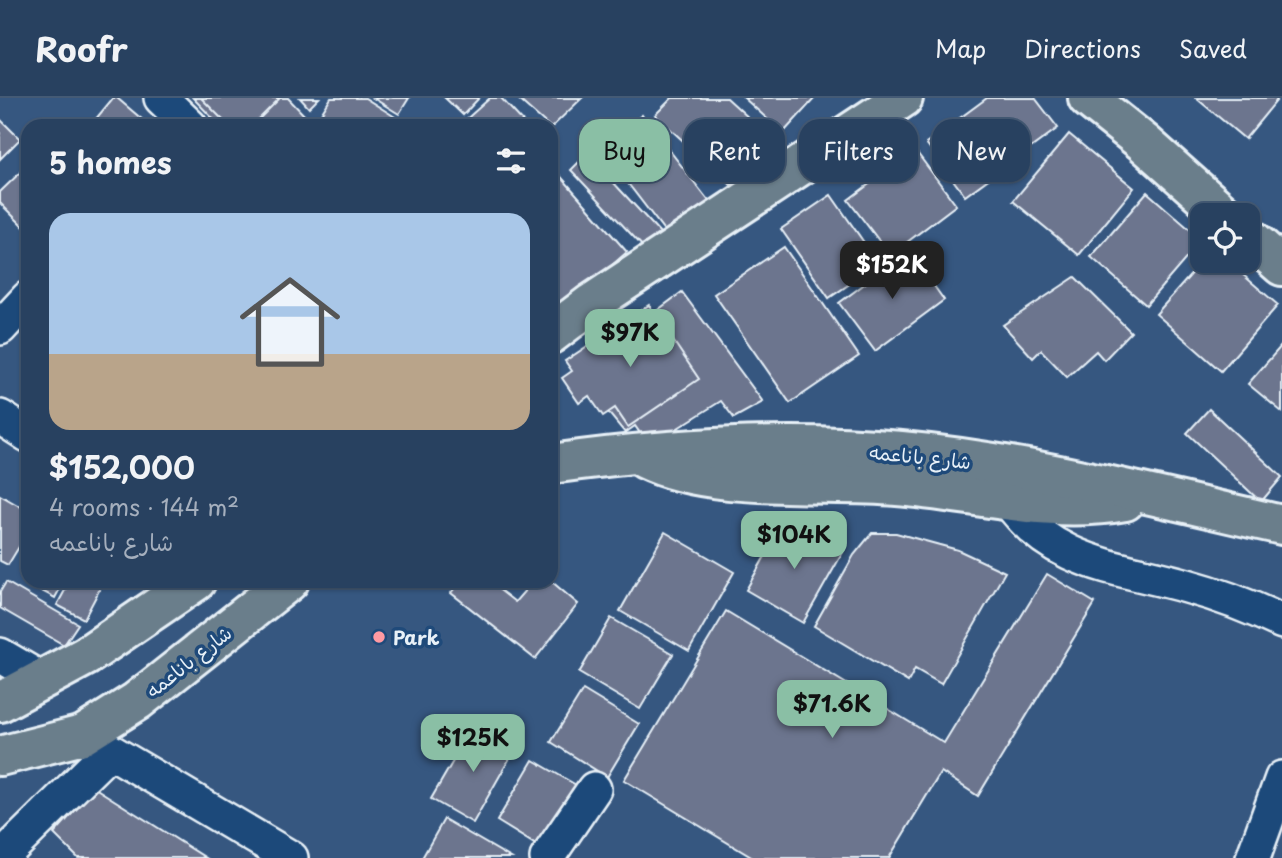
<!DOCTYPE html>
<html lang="en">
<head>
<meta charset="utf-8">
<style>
	:root { --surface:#284160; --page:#344c69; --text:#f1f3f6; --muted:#a5afbd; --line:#445a75; --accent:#8abfa5 }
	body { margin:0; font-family:"Playpen Sans","Playpen Sans Arabic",sans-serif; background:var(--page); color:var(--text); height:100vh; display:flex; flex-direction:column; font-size:26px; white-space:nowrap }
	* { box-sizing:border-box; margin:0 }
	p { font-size:23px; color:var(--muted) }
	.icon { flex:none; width:38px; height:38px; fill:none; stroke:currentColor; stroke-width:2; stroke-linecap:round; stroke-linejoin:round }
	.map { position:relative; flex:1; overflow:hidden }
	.side { position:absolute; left:21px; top:21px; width:537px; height:469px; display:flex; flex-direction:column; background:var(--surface); border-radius:21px; box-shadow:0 2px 5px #0004,0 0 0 2px var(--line) }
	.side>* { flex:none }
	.banner { position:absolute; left:579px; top:21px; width:597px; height:63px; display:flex; gap:14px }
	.buttons { position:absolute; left:1190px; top:105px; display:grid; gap:14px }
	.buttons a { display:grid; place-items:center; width:70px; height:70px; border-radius:14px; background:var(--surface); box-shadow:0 2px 5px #0004,0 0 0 2px var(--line); font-size:35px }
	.price { position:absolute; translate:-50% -60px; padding:0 16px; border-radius:14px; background:var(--accent); color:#111; font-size:23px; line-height:46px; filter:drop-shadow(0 2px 4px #0008) }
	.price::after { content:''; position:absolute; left:50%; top:42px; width:21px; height:16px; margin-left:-10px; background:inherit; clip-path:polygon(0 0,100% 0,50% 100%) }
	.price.active { background:#222; color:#fff }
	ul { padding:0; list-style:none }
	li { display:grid; align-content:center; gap:14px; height:371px; padding:0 28px }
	li span { display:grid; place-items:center; height:217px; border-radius:21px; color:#555 }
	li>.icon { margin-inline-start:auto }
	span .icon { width:126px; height:126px; fill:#fffc; stroke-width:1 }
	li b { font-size:30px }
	h2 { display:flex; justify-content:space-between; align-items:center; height:84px; padding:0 28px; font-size:30px }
	.chip { padding:0 24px; border-radius:21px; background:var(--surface); box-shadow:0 2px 5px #0004,0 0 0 2px var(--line); font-size:24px; line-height:63px }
	.chip.active { background:var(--accent); color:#111 }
	header { display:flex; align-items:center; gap:42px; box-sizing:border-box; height:98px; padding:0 35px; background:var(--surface); border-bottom:2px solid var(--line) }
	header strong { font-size:33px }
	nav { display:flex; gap:38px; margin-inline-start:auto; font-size:24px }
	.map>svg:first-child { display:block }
	.building { fill:#6c748e; stroke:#e8f1f8; stroke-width:2 }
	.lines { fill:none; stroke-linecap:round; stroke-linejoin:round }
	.minor-casing { stroke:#e8f1f8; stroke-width:38 }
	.highway-casing { stroke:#e8f1f8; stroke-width:44 }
	.minor { stroke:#1f4a7a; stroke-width:33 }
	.highway { stroke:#6b7e8b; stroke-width:38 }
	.poi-dot { fill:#ff9aa2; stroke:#1f4a7a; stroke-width:2.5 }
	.labels { text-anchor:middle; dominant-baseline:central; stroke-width:7; stroke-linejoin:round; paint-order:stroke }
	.street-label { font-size:19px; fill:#e8f1f8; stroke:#1f4a7a }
	.poi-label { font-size:19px; font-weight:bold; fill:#e8f1f8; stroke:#1f4a7a; text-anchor:start }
</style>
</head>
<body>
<header>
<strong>Roofr</strong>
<nav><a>Map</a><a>Directions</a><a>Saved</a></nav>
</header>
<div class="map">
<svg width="1282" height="760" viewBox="0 0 1282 760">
	<rect width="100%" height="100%" fill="#365780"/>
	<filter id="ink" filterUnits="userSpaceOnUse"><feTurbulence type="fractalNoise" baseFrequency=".0143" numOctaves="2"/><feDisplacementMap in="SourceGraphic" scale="14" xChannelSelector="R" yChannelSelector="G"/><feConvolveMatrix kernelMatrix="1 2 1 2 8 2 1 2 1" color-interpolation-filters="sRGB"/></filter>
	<g filter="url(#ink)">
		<g class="building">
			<polygon points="113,0 117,0 150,28 90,28"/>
			<polygon points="193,0 288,0 307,20 299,28 220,28"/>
			<polygon points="201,0 280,0 252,28 229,28"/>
			<polygon points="300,0 319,0 309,10"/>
			<polygon points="331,0 365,0 403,24 401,28 323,28 316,24"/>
			<polygon points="373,0 409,0 399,16"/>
			<polygon points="445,0 479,0 463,17"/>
			<polygon points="490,0 501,0 527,28 465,28 462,25"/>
			<polygon points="517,0 582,0 551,30"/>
			<polygon points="672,0 727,0 773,42 731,87 655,17"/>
			<polygon points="744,0 815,0 783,35"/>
			<polygon points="987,0 1035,0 1058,30 965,98 926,45"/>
			<polygon points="1196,0 1274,0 1277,2 1245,41"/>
			<polygon points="642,17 715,111 673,144 600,49"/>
			<polygon points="0,21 20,41 0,61"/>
			<polygon points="1069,36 1134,90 1079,157 1013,103"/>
			<polygon points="915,52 956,107 890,157 848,102"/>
			<polygon points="587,56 662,137 646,152 571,72"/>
			<polygon points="28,67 28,133 0,105 0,94"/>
			<polygon points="556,73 627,154 556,216 551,210 551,77"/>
			<polygon points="1147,94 1202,142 1146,207 1091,159"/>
			<polygon points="831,97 879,166 829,200 781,131"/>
			<polygon points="784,149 859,258 790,305 714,196"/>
			<polygon points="909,153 944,202 875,253 839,205"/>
			<polygon points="1203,163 1227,163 1278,207 1221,273 1156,216"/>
			<polygon points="1075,179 1131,234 1104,262 1096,253 1067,279 1041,252 1033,260 1003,227"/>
			<polygon points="682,194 763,304 734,320 721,303 649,348 635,328 625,335 575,274"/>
			<polygon points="649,207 699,281 628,329 615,310 603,318 589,298 579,305 562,280 572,273 565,263"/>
			<polygon points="1282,247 1282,314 1248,286"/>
			<polygon points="1209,311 1282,379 1261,404 1187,335"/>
			<polygon points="0,397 28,413 28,434 8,467 0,463"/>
			<polygon points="786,421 843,454 803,525 746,492"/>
			<polygon points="665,434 734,474 689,553 620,513"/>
			<polygon points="872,435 896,435 958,452 1005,474 941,586 915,571 908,584 814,528 854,457"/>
			<polygon points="28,474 28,483 64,483 55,500 23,483"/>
			<polygon points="1047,476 1095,505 978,698 941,674 889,760 753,760 624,682 726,513 944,645"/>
			<polygon points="70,483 104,483 84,521 57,507"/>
			<polygon points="460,483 488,483 515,504 533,483 551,483 578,506 535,561 451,495"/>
			<polygon points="6,484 78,526 64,547 0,510 0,494"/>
			<polygon points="611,520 673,556 640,611 579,575"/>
			<polygon points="583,592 639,626 607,679 551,644"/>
			<polygon points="474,627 515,651 473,725 431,701"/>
			<polygon points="533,662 583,691 546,753 497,723"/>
			<polygon points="95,690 206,760 78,760 54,736"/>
			<polygon points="444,721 511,760 422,760"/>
		</g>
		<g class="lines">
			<defs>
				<g id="minor">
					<polyline points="161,0 190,28"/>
					<polyline points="0,230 28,200"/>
					<polyline points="0,319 28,337"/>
					<path d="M 1008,402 C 1053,467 1116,468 1187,488 C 1220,497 1251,509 1282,524"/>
					<polyline points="0,557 43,582"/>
					<polyline points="83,637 291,760"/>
					<polyline points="1,760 109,654"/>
					<polyline points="547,760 594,691"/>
					<polyline points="1253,760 1282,680"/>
				</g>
				<g id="highway">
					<polyline points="1088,0 1143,44 1225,117"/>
					<polyline points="1248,138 1282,168"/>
					<polyline points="551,236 592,205 903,0"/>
					<path d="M 645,361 C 712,394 821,382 897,388 C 973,394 1049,417 1125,403"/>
					<path d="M 551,366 C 666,350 786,342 901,353 C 1030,365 1156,399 1282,427"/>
					<polyline points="0,604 86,558 196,483"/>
					<polyline points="0,658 83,637 137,603 289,483"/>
				</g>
			</defs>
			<use href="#minor" class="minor-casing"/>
			<use href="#highway" class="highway-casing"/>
			<use href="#minor" class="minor"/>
			<use href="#highway" class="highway"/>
		</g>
	</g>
	<circle class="poi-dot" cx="379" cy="539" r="7"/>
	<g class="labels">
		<g class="street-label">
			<text transform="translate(920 358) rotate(6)">شارع باناعمه</text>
			<text transform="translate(188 563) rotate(-38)">شارع باناعمه</text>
		</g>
		<g class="poi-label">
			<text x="393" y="539">Park</text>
		</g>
	</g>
</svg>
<div class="buttons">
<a><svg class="icon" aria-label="locate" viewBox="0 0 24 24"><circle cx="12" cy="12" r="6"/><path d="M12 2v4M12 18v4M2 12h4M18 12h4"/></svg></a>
</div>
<b class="price active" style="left:892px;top:203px">$152K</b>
<b class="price" style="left:630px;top:271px">$97K</b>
<b class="price" style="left:794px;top:473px">$104K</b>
<b class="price" style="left:832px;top:642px">$71.6K</b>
<b class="price" style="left:473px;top:676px">$125K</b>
<div class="banner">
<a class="chip active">Buy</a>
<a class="chip">Rent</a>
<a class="chip">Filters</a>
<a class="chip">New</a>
</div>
<section class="side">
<h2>5 homes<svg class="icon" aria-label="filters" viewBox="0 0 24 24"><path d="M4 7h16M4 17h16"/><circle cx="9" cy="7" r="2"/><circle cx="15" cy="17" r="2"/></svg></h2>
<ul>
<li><span style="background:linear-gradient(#a9c7e8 65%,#b9a48a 0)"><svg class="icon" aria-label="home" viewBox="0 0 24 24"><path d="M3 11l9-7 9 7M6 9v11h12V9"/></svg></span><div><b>$152,000</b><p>4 rooms · 144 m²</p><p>شارع باناعمه</p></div></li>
</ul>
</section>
</div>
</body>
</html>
